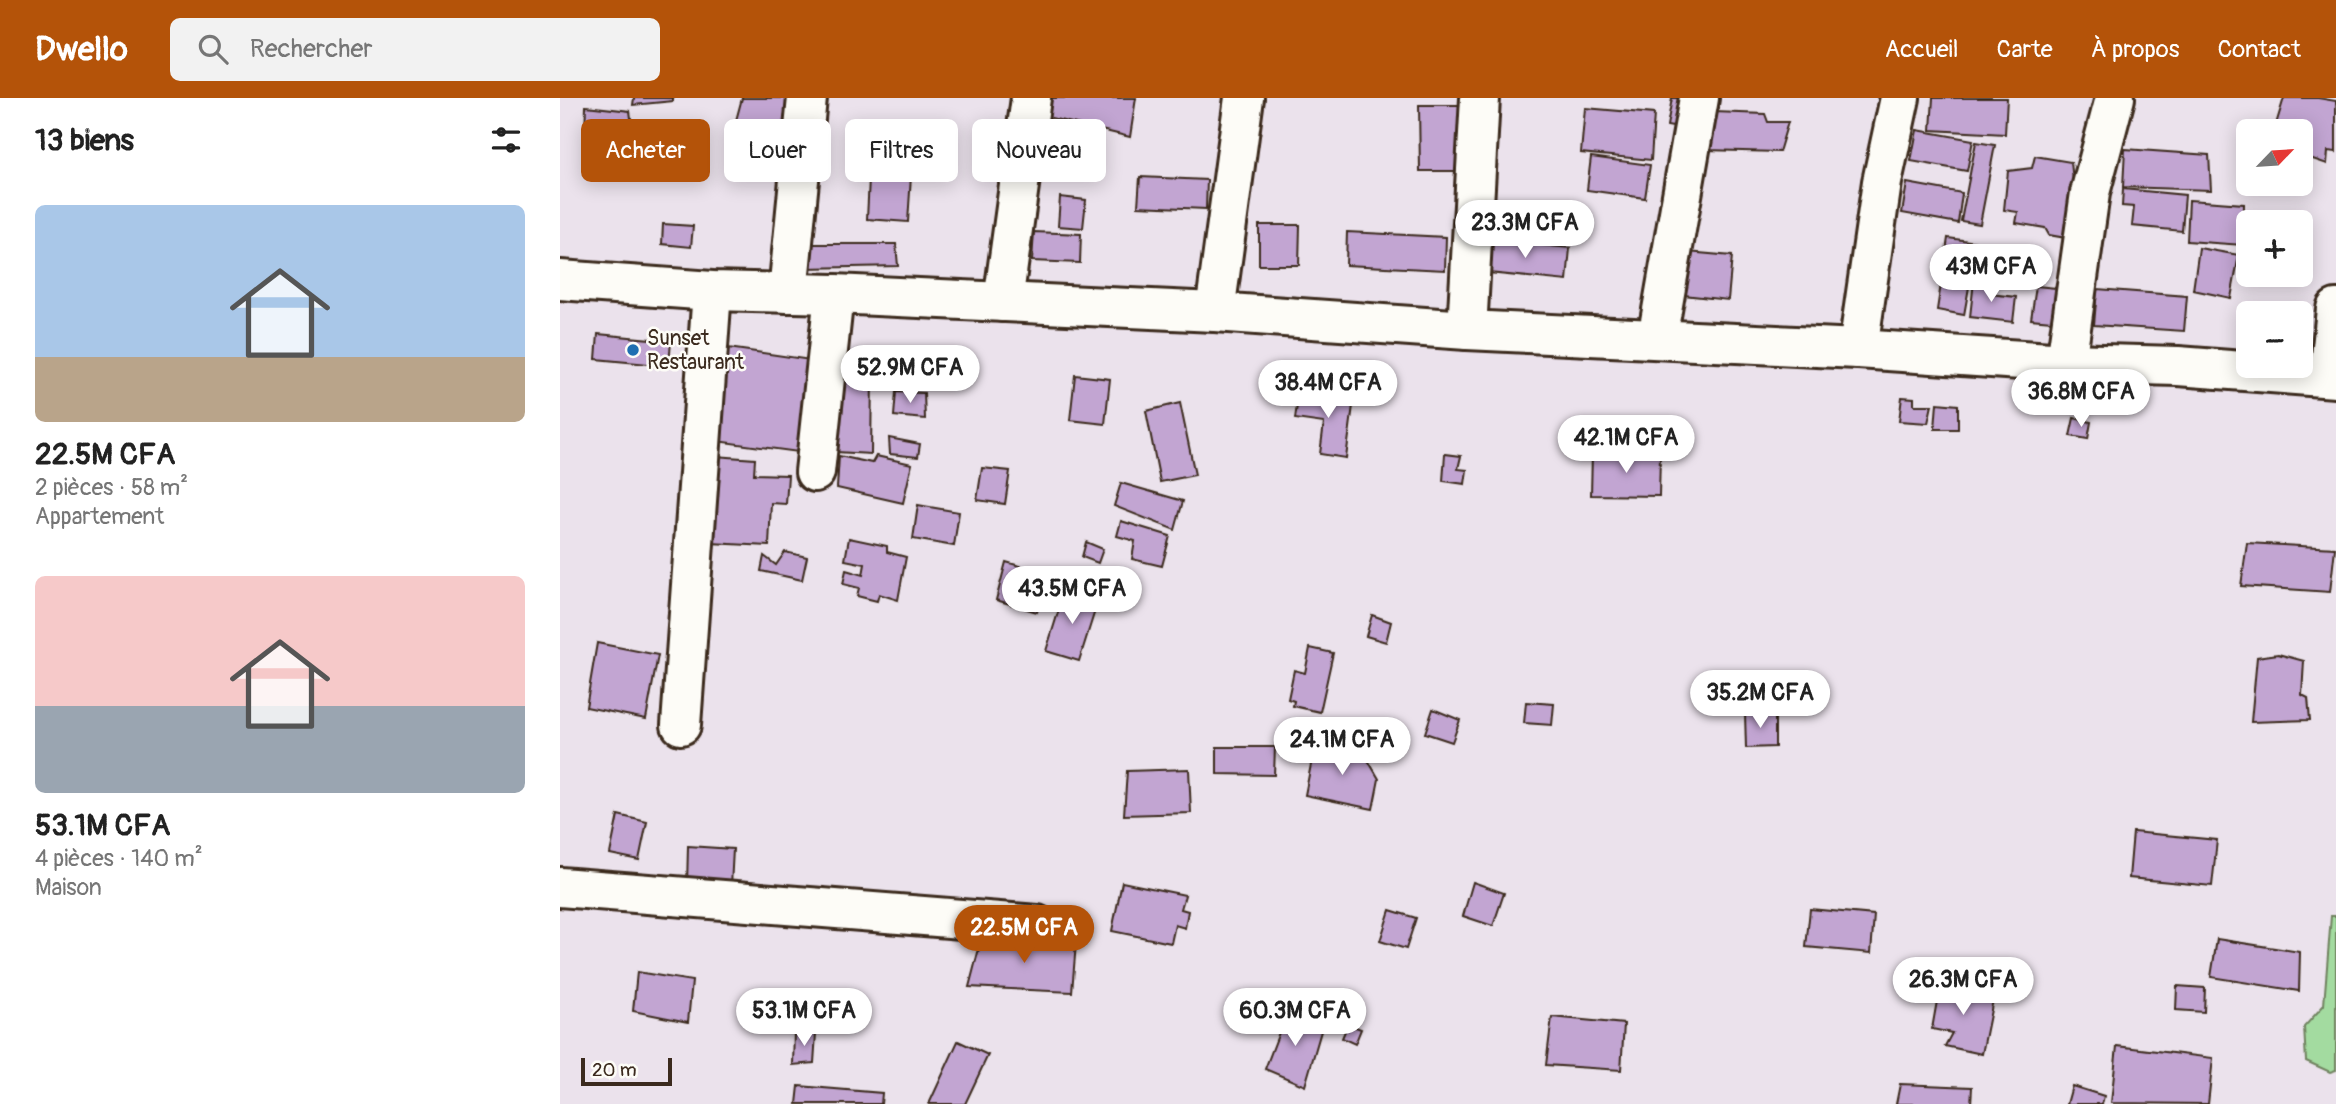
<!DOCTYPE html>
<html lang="fr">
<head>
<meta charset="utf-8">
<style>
	:root { --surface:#fff; --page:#f2f2f2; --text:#222; --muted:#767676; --accent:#b45309 }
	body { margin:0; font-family:Pangolin,sans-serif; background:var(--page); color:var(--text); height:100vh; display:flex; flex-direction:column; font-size:26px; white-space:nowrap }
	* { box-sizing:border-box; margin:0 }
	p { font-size:23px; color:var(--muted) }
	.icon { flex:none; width:38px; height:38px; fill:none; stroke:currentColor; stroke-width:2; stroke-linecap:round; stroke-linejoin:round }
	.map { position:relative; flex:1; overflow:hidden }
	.panel { display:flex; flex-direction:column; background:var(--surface); width:560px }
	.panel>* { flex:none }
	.hud { position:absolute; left:21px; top:21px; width:665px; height:63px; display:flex; gap:14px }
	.needle { width:46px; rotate:65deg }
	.tools { position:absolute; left:1676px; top:21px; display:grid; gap:14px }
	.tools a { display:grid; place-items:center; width:77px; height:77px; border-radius:10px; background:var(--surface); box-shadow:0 4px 18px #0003; font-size:35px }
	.scale { position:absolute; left:21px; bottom:18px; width:91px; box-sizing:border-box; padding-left:7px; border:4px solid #3b2a1e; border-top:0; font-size:19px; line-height:24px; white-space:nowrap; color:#3b2a1e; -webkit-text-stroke:5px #fdfcf7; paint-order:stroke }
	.price { position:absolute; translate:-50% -60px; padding:0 16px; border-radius:24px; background:#fff; color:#222; font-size:23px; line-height:46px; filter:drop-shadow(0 2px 4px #0008) }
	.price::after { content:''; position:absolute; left:50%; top:42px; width:21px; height:16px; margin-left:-10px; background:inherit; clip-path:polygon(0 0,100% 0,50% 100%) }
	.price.selected { background:var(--accent); color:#fff }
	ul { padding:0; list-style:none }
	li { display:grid; align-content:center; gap:14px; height:371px; padding:0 35px }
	li span { display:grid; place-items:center; height:217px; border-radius:10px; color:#555 }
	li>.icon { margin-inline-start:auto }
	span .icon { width:126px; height:126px; fill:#fffc; stroke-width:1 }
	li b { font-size:30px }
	h2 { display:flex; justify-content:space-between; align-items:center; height:84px; padding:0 35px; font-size:30px }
	.chip { padding:0 24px; border-radius:10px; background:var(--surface); box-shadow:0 4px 18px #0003; font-size:24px; line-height:63px }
	.chip.selected { background:var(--accent); color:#fff }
	header { display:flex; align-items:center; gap:42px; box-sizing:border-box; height:98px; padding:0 35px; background:var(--accent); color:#fff }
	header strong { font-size:33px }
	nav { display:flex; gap:38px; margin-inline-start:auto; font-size:24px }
	.search { width:490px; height:63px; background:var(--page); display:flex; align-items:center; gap:18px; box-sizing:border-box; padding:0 24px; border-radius:10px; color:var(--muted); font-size:26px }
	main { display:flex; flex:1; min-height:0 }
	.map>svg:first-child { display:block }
	.green { fill:#a3dba0; stroke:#6f825f; stroke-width:2 }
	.building { fill:#c2a5d2; stroke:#3b2a1e; stroke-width:2 }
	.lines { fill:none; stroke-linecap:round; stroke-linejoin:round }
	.minor-casing { stroke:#3b2a1e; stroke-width:44 }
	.highway-casing { stroke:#3b2a1e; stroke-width:44 }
	.minor { stroke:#fdfcf7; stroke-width:38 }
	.highway { stroke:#fdfcf7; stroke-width:38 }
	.poi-dot { fill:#1f6fb2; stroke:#fdfcf7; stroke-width:2.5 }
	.labels { text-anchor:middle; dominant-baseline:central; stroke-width:5; stroke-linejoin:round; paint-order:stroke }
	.poi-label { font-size:21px; fill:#3b2a1e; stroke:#fdfcf7; text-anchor:start }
</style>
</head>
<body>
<header>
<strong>Dwello</strong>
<div class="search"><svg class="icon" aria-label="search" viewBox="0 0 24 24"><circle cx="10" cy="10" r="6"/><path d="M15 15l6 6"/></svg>Rechercher</div>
<nav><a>Accueil</a><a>Carte</a><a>À propos</a><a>Contact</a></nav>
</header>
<main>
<section class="panel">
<h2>13 biens<svg class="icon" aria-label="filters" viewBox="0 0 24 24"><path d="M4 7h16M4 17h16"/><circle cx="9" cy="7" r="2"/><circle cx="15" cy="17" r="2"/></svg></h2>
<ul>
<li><span style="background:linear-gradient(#a9c7e8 70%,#b9a48a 0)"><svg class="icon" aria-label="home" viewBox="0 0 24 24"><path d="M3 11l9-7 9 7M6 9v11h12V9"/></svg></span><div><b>22.5M CFA</b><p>2 pièces · 58 m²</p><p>Appartement</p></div></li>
<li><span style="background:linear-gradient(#f6c9c9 60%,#9aa5b1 0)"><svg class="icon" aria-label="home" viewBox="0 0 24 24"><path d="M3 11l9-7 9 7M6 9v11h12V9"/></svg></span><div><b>53.1M CFA</b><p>4 pièces · 140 m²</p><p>Maison</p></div></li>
</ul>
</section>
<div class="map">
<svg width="1776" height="1006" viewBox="0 0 1776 1006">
	<rect width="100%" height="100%" fill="#ebe2ec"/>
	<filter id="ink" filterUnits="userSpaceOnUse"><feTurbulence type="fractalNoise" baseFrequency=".0143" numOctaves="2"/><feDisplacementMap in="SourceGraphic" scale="14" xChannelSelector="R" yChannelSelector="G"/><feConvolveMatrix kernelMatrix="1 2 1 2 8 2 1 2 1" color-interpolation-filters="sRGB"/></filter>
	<g filter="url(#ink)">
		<polygon class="green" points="1771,818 1776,818 1776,972 1770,974 1746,963 1744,929 1764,907"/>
		<g class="building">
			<polygon points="74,0 113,0 113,3 73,7"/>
			<polygon points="182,0 232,0 227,31 174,30"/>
			<polygon points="489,0 576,0 570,39 487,19"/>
			<polygon points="1112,0 1135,0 1130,32 1107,28"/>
			<polygon points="1373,0 1447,0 1445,36 1371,32"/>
			<polygon points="1724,0 1758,0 1776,3 1776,54 1768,53 1767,66 1741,57 1741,33 1714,33"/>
			<polygon points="859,7 904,7 904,73 860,73"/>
			<polygon points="26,8 70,13 75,48 55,49 47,65 24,62"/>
			<polygon points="1025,10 1094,16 1091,62 1021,55"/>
			<polygon points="1154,14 1205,16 1208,24 1228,24 1219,54 1146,52"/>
			<polygon points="1357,32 1413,42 1407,73 1351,63"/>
			<polygon points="1416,44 1435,47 1420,126 1401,123"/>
			<polygon points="1565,51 1649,57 1651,92 1563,89"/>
			<polygon points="1475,58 1511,64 1513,83 1523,87 1506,140 1489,137 1485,130 1456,125 1458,114 1444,112 1448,73 1472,70"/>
			<polygon points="1031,59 1090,67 1085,100 1027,92"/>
			<polygon points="332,77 351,78 348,124 307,121 309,80 327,81"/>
			<polygon points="580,79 647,82 646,111 578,108"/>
			<polygon points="1347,85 1402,95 1398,125 1342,115"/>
			<polygon points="1563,91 1625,97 1622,133 1572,128 1574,109 1562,108"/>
			<polygon points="500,99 526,102 523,130 498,128"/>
			<polygon points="1629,102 1684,106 1683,147 1627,143"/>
			<polygon points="103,126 133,128 131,149 102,146"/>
			<polygon points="699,127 740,127 739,167 699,167"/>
			<polygon points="474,134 521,136 520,165 472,163"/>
			<polygon points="787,134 886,139 885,172 786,167"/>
			<polygon points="1388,140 1417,144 1404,217 1377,212"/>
			<polygon points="923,141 1010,150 1007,183 919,174"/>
			<polygon points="249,146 336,146 338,168 245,170"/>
			<polygon points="1639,150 1679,157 1671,200 1633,192"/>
			<polygon points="1127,154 1172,158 1168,202 1124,197"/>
			<polygon points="1414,183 1431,186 1430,196 1456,199 1453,224 1410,219"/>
			<polygon points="1476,188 1506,191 1502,224 1471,221"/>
			<polygon points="1537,191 1627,198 1624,233 1534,227"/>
			<polygon points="38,236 111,243 109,268 36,261"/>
			<polygon points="168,250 251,262 238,354 156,343"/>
			<polygon points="279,275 312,276 311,356 276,354"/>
			<polygon points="515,277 550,281 545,326 510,322"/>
			<polygon points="739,293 794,300 786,360 760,356 764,325 735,321"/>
			<polygon points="336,294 364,295 365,321 334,318"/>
			<polygon points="1342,299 1354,300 1354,307 1372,307 1368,325 1339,323"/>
			<polygon points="620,305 635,377 600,384 586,313"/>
			<polygon points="1377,305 1398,307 1398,331 1375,331"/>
			<polygon points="1514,320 1531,324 1528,341 1510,338"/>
			<polygon points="1047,323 1095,329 1093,356 1043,354"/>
			<polygon points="329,340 360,346 358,359 330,356"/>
			<polygon points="885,356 901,358 898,371 907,372 905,386 883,383"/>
			<polygon points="1032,356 1100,357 1099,398 1031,397"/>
			<polygon points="155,358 195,361 194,376 228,377 226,406 211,405 209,448 150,445"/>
			<polygon points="279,358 312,365 316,358 352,366 343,405 277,390"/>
			<polygon points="422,370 450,373 445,406 417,402"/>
			<polygon points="561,385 623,403 615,432 554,408"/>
			<polygon points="358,407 399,414 394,448 353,441"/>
			<polygon points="561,423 610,438 602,468 572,461 575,443 557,438"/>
			<polygon points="289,440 327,448 327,454 346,459 338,502 319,496 317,503 297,498 299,490 283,486 286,472 303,477 305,466 285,462"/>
			<polygon points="526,444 543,451 538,465 522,459"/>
			<polygon points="1687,445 1775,450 1770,494 1681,488"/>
			<polygon points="225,454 247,459 242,482 201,473 204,458 216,467"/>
			<polygon points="446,464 488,476 477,514 436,502"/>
			<polygon points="505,492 538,503 519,563 486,553"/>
			<polygon points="812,517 831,524 826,544 806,538"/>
			<polygon points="37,545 98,557 86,621 26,609"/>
			<polygon points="750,550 773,555 760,614 733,608 734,603 728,601 734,572 745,575"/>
			<polygon points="1718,556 1744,563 1742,597 1748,600 1750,622 1691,624 1697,559"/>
			<polygon points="966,604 994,606 992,627 964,625"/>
			<polygon points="873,611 900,622 892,644 865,635"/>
			<polygon points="1215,614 1215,649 1186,650 1185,615"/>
			<polygon points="755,646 805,657 819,681 813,711 745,697"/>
			<polygon points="657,649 715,649 714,677 657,676"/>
			<polygon points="629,671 631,715 564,717 567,673"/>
			<polygon points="58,717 87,724 79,762 50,756"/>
			<polygon points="1573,734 1657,742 1652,788 1569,780"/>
			<polygon points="128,748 173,751 171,788 127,788"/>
			<polygon points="562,784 625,797 621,811 628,813 625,830 615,827 611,845 552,833"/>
			<polygon points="913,784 944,795 933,828 903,818"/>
			<polygon points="1250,811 1314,817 1311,855 1246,849"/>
			<polygon points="830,812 856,820 846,851 820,843"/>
			<polygon points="422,839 516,845 512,894 409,889"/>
			<polygon points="1657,841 1740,854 1739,893 1651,879"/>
			<polygon points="77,874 132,883 128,924 73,913"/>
			<polygon points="1380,886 1434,897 1422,956 1385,948 1392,935 1372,931"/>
			<polygon points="1617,888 1645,890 1644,914 1616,912"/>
			<polygon points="728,911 763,926 745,988 705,971"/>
			<polygon points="992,919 1064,926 1061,972 986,967"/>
			<polygon points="788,926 801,931 795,946 782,940"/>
			<polygon points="234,934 256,935 254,965 233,967"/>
			<polygon points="398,943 428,957 405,1006 369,1006"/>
			<polygon points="1557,948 1653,960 1648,1006 1551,1005"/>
			<polygon points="1340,986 1412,989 1411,1006 1336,1006"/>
			<polygon points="239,988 322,995 321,1006 237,1006"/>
			<polygon points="1512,988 1544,998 1542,1006 1507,1006"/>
		</g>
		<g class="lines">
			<defs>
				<g id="minor">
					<polyline points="228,195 247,0"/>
					<polyline points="443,204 471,0"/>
					<polyline points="655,214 684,0"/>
					<polyline points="907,232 920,0"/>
					<polyline points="1097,241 1139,0"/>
					<polyline points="1298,251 1322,84 1340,0"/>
					<polyline points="1506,265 1530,95 1555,0"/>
					<polyline points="1769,279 1776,211"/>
					<polyline points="255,374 274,196"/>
					<polyline points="121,627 152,193"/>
					<polyline points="0,789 477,827"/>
				</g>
				<polyline id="highway" points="0,182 152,193 274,196 655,214 907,232 1298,251 1506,265 1618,268 1776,280"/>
			</defs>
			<use href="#minor" class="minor-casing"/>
			<use href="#highway" class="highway-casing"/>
			<use href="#minor" class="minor"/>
			<use href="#highway" class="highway"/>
		</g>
	</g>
	<circle class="poi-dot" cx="73" cy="252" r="7"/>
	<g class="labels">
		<g class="poi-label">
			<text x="87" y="240">Sunset<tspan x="87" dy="24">Restaurant</tspan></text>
		</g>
	</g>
</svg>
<div class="tools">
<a><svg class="needle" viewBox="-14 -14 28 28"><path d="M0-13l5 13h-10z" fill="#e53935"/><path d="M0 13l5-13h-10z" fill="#767676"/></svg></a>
<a>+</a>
<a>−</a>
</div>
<div class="scale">20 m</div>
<b class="price" style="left:965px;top:162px">23.3M CFA</b>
<b class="price" style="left:1431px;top:206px">43M CFA</b>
<b class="price" style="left:350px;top:307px">52.9M CFA</b>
<b class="price" style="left:768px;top:322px">38.4M CFA</b>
<b class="price" style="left:1521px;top:331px">36.8M CFA</b>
<b class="price" style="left:1066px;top:377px">42.1M CFA</b>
<b class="price" style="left:512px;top:528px">43.5M CFA</b>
<b class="price" style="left:1200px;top:632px">35.2M CFA</b>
<b class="price" style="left:782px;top:679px">24.1M CFA</b>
<b class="price selected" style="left:464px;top:867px">22.5M CFA</b>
<b class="price" style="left:1403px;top:919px">26.3M CFA</b>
<b class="price" style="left:244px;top:950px">53.1M CFA</b>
<b class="price" style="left:735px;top:950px">60.3M CFA</b>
<div class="hud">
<a class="chip selected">Acheter</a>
<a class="chip">Louer</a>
<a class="chip">Filtres</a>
<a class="chip">Nouveau</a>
</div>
</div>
</main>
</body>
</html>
